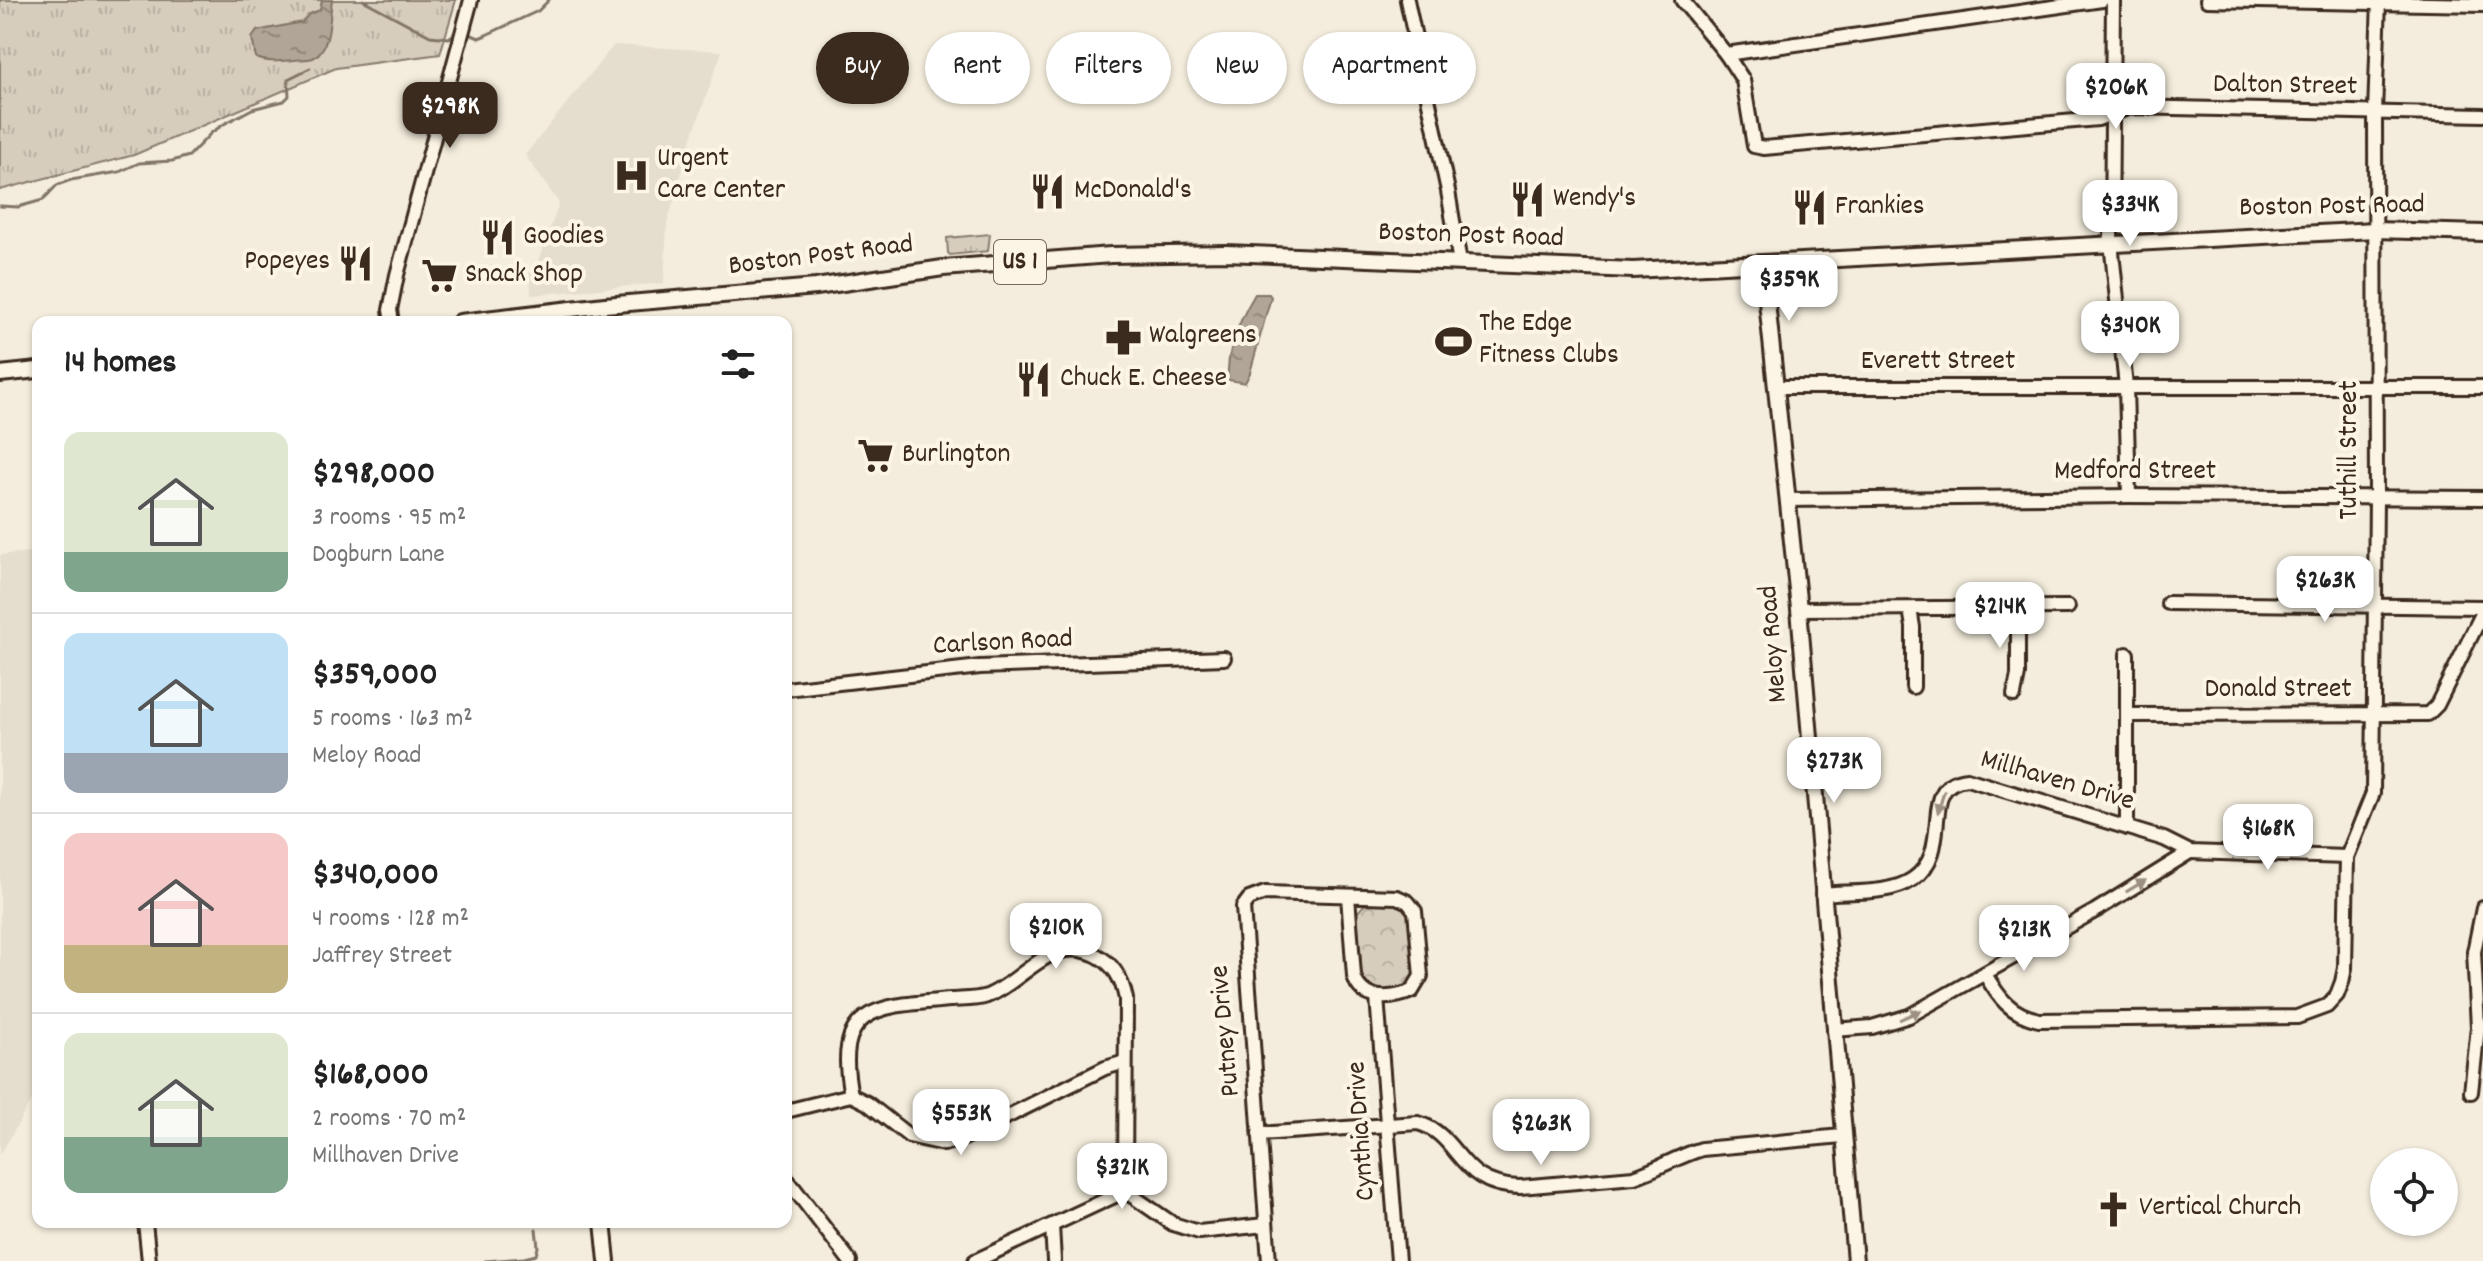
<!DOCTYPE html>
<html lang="en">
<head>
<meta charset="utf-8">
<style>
	:root { --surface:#fff; --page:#f6f6f6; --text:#222; --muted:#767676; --line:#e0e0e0; --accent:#3b2a1e }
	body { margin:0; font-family:Dekko,sans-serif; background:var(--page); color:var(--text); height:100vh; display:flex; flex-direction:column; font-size:30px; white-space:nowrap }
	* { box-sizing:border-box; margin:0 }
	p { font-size:26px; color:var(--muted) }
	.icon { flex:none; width:44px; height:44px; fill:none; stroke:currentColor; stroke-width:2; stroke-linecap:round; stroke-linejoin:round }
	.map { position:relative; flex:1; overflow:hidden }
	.drawer { position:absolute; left:32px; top:316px; width:760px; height:912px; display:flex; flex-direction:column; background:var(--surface); border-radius:16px; box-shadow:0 2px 6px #0004 }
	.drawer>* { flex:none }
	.guide { position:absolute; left:816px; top:32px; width:760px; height:72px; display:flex; gap:16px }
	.fabs { position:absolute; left:2370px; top:1148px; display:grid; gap:16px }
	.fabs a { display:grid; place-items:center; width:88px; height:88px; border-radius:50%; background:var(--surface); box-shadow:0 2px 6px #0004; font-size:40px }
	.price { position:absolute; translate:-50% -68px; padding:0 18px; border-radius:16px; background:#fff; color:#222; font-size:26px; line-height:52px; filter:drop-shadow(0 2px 4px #0008) }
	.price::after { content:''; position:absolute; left:50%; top:48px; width:24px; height:18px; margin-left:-12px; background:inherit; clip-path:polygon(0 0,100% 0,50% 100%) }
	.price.active { background:var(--accent); color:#fff }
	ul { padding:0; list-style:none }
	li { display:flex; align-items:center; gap:24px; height:200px; padding:0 32px }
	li+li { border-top:2px solid var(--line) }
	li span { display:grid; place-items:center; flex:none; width:224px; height:160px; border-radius:16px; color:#555 }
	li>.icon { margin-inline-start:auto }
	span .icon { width:96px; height:96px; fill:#fffc; stroke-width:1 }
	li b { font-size:34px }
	h2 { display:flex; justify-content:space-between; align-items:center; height:96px; padding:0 32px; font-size:34px }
	.tag { padding:0 28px; border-radius:36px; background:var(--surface); box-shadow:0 2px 6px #0004; font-size:28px; line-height:72px }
	.tag.active { background:var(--accent); color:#fff }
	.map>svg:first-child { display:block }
	.built { fill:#e5ddce }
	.grass { fill:url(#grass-tufts); stroke:#887c6e; stroke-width:2 }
	.park { fill:url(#park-crowns); stroke:#887c6e; stroke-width:2 }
	.water { fill:url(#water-ripples); stroke:#817466; stroke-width:2 }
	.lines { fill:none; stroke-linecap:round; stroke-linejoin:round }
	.stream { stroke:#817466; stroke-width:3 }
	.minor-casing { stroke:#3b2a1e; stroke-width:18 }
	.major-casing { stroke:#3b2a1e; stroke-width:20 }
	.minor { stroke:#fcf5e5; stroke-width:12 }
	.major { stroke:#fcf5e5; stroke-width:14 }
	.oneway { fill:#9c9082 }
	.labels { text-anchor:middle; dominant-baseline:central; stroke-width:8; stroke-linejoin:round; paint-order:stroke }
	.shield { fill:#fcf5e5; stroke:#75675a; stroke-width:2 }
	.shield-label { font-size:26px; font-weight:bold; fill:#3b2a1e }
	.street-label { font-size:28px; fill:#3b2a1e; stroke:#fcf5e5 }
	.poi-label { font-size:28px; fill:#3b2a1e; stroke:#fcf5e5; text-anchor:start }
</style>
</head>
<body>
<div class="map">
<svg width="2483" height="1261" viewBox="0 0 2483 1261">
	<defs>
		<pattern id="grass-tufts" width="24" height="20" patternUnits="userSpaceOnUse" patternTransform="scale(2)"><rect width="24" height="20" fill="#d6cdbd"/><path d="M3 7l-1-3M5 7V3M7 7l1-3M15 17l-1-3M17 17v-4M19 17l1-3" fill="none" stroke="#b9b0a2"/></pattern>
		<pattern id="park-crowns" width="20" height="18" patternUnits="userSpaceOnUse" patternTransform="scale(2)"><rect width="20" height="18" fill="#d6cdbd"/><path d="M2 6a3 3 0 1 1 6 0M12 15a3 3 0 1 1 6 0" fill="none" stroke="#b9b0a2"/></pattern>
		<pattern id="water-ripples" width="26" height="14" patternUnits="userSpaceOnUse" patternTransform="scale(2)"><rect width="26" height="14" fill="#b0a596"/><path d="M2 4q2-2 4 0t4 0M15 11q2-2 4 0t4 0" fill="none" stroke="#90877a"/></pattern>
	</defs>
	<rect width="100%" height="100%" fill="#f4eddd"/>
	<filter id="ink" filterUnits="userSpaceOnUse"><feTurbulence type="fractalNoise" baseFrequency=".0125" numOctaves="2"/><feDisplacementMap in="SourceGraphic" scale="16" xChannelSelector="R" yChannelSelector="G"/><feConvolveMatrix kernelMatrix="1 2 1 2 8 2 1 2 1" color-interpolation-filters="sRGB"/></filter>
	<g filter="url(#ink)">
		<g class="built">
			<polygon points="614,45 722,51 692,137 667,224 664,283 531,295 530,272 536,267 559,203 525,155"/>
			<polygon points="38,551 38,1089 0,1155 0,555"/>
		</g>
		<g class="grass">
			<polygon points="0,0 456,0 440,54 336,68 134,155 0,190"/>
			<polygon points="990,234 988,251 950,255 948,253 947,238"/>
		</g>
		<path class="park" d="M 1372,902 L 1401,904 L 1406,909 L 1410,919 L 1414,972 C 1409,993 1374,997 1362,980 L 1357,913 L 1363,906 Z"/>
		<g class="water">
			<path d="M 322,0 L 332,0 C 329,17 332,48 313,58 C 308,60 299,59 294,60 C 281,61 268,63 256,58 L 252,38 L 257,31 L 302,22 L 309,14 L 320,10 Z"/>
			<path d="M 1255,294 L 1269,294 L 1271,297 L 1250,373 L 1245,383 L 1228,380 C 1226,351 1240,319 1255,294 Z"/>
		</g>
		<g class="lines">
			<g class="stream">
				<polyline points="363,0 430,36 449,38 459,30"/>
				<polyline points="467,33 479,38 486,35 538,11 549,0"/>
				<polyline points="0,206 18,207 43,200 57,185 71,180 119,172 139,163 172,161 189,156 211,133 224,124 252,109 284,101 289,96 288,79 310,68"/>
				<polyline points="485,1261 524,1258 536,1255 538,1247 536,1229"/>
			</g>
			<defs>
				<g id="minor">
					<polyline points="1407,0 1448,191 1460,263"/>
					<polyline points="1682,0 1726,54 1743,80 1754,146 1764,148 2098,119 2130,107 2483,115"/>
					<polyline points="2113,0 2111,242 2126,387 2129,496"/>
					<polyline points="2207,0 2483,5"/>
					<polyline points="1726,54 2102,0"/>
					<polyline points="392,322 390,310 397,275 471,0"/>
					<polyline points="1776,387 2483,387"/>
					<polyline points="1787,500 2129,496 2483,498"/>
					<polyline points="2168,603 2483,607"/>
					<polyline points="1799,609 2068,607"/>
					<polyline points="1910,609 1913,627 1913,687"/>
					<polyline points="2127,654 2127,828"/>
					<polyline points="786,689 980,667 1224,658"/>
					<polyline points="2014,695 2018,675 2018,608"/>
					<polyline points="2128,715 2428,714 2437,705 2483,612"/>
					<path d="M 1822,894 C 1850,891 1890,895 1913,879 C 1956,849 1916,784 1967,779 L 2164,839 L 2190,852 L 2347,857"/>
					<path d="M 1985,974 C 1999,998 2010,1014 2039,1020 L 2297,1017 L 2327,1006 L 2337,995 L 2342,982 L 2345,968 L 2347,857 L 2373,793 L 2376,498 L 2375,113 L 2379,0"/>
					<polyline points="1377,997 1398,1261"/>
					<polyline points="1834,1030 1872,1027 1909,1016 2095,911 2190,852"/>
					<polyline points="2471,1092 2478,1027 2474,952 2483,908"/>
					<path d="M 851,1095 C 833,1006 877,1006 950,1000 C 961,999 976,1000 987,996 C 1025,981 1050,933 1096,955 C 1114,964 1122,979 1126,999 L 1125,1191"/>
					<polyline points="786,1111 851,1095 867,1103 909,1136 944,1144 964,1138 1105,1068 1125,1062"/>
					<path d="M 1259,1134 L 1418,1123 C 1461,1135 1457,1186 1520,1187 L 1634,1177 C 1658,1169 1678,1156 1702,1149 L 1842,1136"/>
					<polyline points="786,1178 850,1261"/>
					<polyline points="145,1222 149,1261"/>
					<polyline points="1052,1226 1054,1261"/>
					<polyline points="975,1261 1125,1191 1173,1224 1199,1232 1265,1225"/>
					<path d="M 1269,1261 L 1243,907 L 1249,899 L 1265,893 L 1397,897 L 1408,902 L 1415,911 L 1421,976 L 1412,991 C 1391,1000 1361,1002 1354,976 L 1348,896"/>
				</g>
				<g id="major">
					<polyline points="1763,263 1799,609 1855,1261"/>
					<polyline points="460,322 605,305 816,287 943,268 1111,255 1226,253 1633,270 2375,230 2483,233"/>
					<polyline points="0,374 38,370"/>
					<polyline points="603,1222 607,1261"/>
				</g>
			</defs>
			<use href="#minor" class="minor-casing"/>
			<use href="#major" class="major-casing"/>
			<use href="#minor" class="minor"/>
			<use href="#major" class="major"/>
		</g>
		<defs><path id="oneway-solid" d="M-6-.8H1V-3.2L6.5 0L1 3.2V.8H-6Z" transform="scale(2)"/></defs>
		<g class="oneway">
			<use href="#oneway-solid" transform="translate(1941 802) rotate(107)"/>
			<use href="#oneway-solid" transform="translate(2136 886) rotate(-31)"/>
			<use href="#oneway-solid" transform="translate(1910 1015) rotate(-24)"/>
		</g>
	</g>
	<defs>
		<symbol id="hospital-bare" viewBox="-9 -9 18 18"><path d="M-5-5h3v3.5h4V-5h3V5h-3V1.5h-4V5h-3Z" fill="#3b2a1e" stroke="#fcf5e5" stroke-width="2.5" paint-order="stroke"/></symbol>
		<symbol id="restaurant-bare" viewBox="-9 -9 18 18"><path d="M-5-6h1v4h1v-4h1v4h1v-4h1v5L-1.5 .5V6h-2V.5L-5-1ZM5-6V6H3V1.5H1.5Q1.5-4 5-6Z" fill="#3b2a1e" stroke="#fcf5e5" stroke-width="2.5" paint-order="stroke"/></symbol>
		<symbol id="supermarket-bare" viewBox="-9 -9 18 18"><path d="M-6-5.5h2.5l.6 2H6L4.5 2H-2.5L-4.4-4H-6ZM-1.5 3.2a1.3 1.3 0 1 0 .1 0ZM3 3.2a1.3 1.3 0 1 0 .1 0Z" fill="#3b2a1e" stroke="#fcf5e5" stroke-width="2.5" paint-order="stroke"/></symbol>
		<symbol id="pharmacy-bare" viewBox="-9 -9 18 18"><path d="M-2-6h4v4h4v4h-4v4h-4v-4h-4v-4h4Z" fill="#3b2a1e" stroke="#fcf5e5" stroke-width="2.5" paint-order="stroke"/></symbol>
		<symbol id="stadium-bare" viewBox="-9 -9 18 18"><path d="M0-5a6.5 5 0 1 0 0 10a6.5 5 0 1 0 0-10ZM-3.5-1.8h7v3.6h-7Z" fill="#3b2a1e" stroke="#fcf5e5" stroke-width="2.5" paint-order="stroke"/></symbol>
		<symbol id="church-bare" viewBox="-9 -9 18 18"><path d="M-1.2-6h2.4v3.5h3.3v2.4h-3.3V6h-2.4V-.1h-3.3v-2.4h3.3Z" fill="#3b2a1e" stroke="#fcf5e5" stroke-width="2.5" paint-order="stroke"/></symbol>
	</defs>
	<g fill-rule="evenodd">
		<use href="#hospital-bare" x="606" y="150" width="51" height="51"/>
		<use href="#restaurant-bare" x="1022" y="166" width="51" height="51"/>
		<use href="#restaurant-bare" x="1502" y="174" width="51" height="51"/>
		<use href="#restaurant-bare" x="1784" y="182" width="51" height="51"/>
		<use href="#restaurant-bare" x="472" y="212" width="51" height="51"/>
		<use href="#restaurant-bare" x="330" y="238" width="51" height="51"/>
		<use href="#supermarket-bare" x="414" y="250" width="51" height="51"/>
		<use href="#pharmacy-bare" x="1098" y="312" width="51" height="51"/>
		<use href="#stadium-bare" x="1428" y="316" width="51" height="51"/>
		<use href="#restaurant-bare" x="1008" y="354" width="51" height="51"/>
		<use href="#supermarket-bare" x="850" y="430" width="51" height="51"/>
		<use href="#church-bare" x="2088" y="1184" width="51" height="51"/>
	</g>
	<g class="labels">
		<rect class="shield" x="994" y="240" width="52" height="44" rx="6"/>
		<g class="shield-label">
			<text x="1020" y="262">US 1</text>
		</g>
		<g class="street-label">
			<text transform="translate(2285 87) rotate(1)">Dalton Street</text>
			<text transform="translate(2332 208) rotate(-1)">Boston Post Road</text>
			<text transform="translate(1471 237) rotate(2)">Boston Post Road</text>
			<text transform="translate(821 257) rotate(-7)">Boston Post Road</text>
			<text x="1938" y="363">Everett Street</text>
			<text transform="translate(2351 450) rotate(-90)">Tuthill Street</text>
			<text x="2135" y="473">Medford Street</text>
			<text transform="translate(1003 644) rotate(-3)">Carlson Road</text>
			<text transform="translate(1775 644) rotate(-95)">Meloy Road</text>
			<text x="2278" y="691">Donald Street</text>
			<text transform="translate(2057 782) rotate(16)">Millhaven Drive</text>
			<text transform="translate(1227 1031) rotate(-95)">Putney Drive</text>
			<text transform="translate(1363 1131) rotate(-94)">Cynthia Drive</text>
		</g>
		<g class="poi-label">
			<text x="657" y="160">Urgent<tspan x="657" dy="32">Care Center</tspan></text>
			<text x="1074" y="192">McDonald's</text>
			<text x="1553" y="200">Wendy's</text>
			<text x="1835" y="208">Frankies</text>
			<text x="523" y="238">Goodies</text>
			<text x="330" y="263" text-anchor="end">Popeyes</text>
			<text x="465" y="276">Snack Shop</text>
			<text x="1479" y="325">The Edge<tspan x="1479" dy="32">Fitness Clubs</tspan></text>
			<text x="1149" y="337">Walgreens</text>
			<text x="1060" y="380">Chuck E. Cheese</text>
			<text x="902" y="456">Burlington</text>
			<text x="2139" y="1209">Vertical Church</text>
		</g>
	</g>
</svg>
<div class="fabs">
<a><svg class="icon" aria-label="locate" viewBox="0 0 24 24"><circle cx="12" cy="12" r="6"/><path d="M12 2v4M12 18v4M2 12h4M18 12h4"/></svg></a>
</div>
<b class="price" style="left:2116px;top:131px">$206K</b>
<b class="price active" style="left:450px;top:150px">$298K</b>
<b class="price" style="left:2130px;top:248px">$334K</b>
<b class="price" style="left:1789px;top:323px">$359K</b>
<b class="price" style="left:2130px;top:369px">$340K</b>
<b class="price" style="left:2325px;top:624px">$263K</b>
<b class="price" style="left:2000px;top:650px">$214K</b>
<b class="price" style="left:1834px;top:805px">$273K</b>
<b class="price" style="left:2268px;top:872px">$168K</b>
<b class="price" style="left:1056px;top:971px">$210K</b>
<b class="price" style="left:2024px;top:973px">$213K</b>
<b class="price" style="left:961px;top:1157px">$553K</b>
<b class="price" style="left:1541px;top:1167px">$263K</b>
<b class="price" style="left:1122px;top:1211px">$321K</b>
<div class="guide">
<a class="tag active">Buy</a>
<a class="tag">Rent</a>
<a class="tag">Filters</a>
<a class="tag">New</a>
<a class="tag">Apartment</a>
</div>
<section class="drawer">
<h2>14 homes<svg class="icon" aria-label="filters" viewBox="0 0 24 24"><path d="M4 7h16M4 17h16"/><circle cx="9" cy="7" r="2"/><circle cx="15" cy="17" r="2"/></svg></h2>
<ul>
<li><span style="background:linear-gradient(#dfe7d0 75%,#7fa58c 0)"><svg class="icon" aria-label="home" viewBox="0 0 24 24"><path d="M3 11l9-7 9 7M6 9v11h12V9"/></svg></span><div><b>$298,000</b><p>3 rooms · 95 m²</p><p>Dogburn Lane</p></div></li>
<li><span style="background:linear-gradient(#bfe0f5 75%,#9aa5b1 0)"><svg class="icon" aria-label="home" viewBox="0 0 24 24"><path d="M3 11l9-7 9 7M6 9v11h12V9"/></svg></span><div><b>$359,000</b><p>5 rooms · 163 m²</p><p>Meloy Road</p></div></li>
<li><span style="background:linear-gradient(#f6c9c9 70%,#c2b280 0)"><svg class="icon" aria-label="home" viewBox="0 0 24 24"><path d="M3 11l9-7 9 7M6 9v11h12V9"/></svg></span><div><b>$340,000</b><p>4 rooms · 128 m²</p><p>Jaffrey Street</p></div></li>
<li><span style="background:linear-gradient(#dfe7d0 65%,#7fa58c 0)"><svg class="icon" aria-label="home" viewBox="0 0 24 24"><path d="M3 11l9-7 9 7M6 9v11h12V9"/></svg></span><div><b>$168,000</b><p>2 rooms · 70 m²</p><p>Millhaven Drive</p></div></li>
</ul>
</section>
</div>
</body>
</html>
